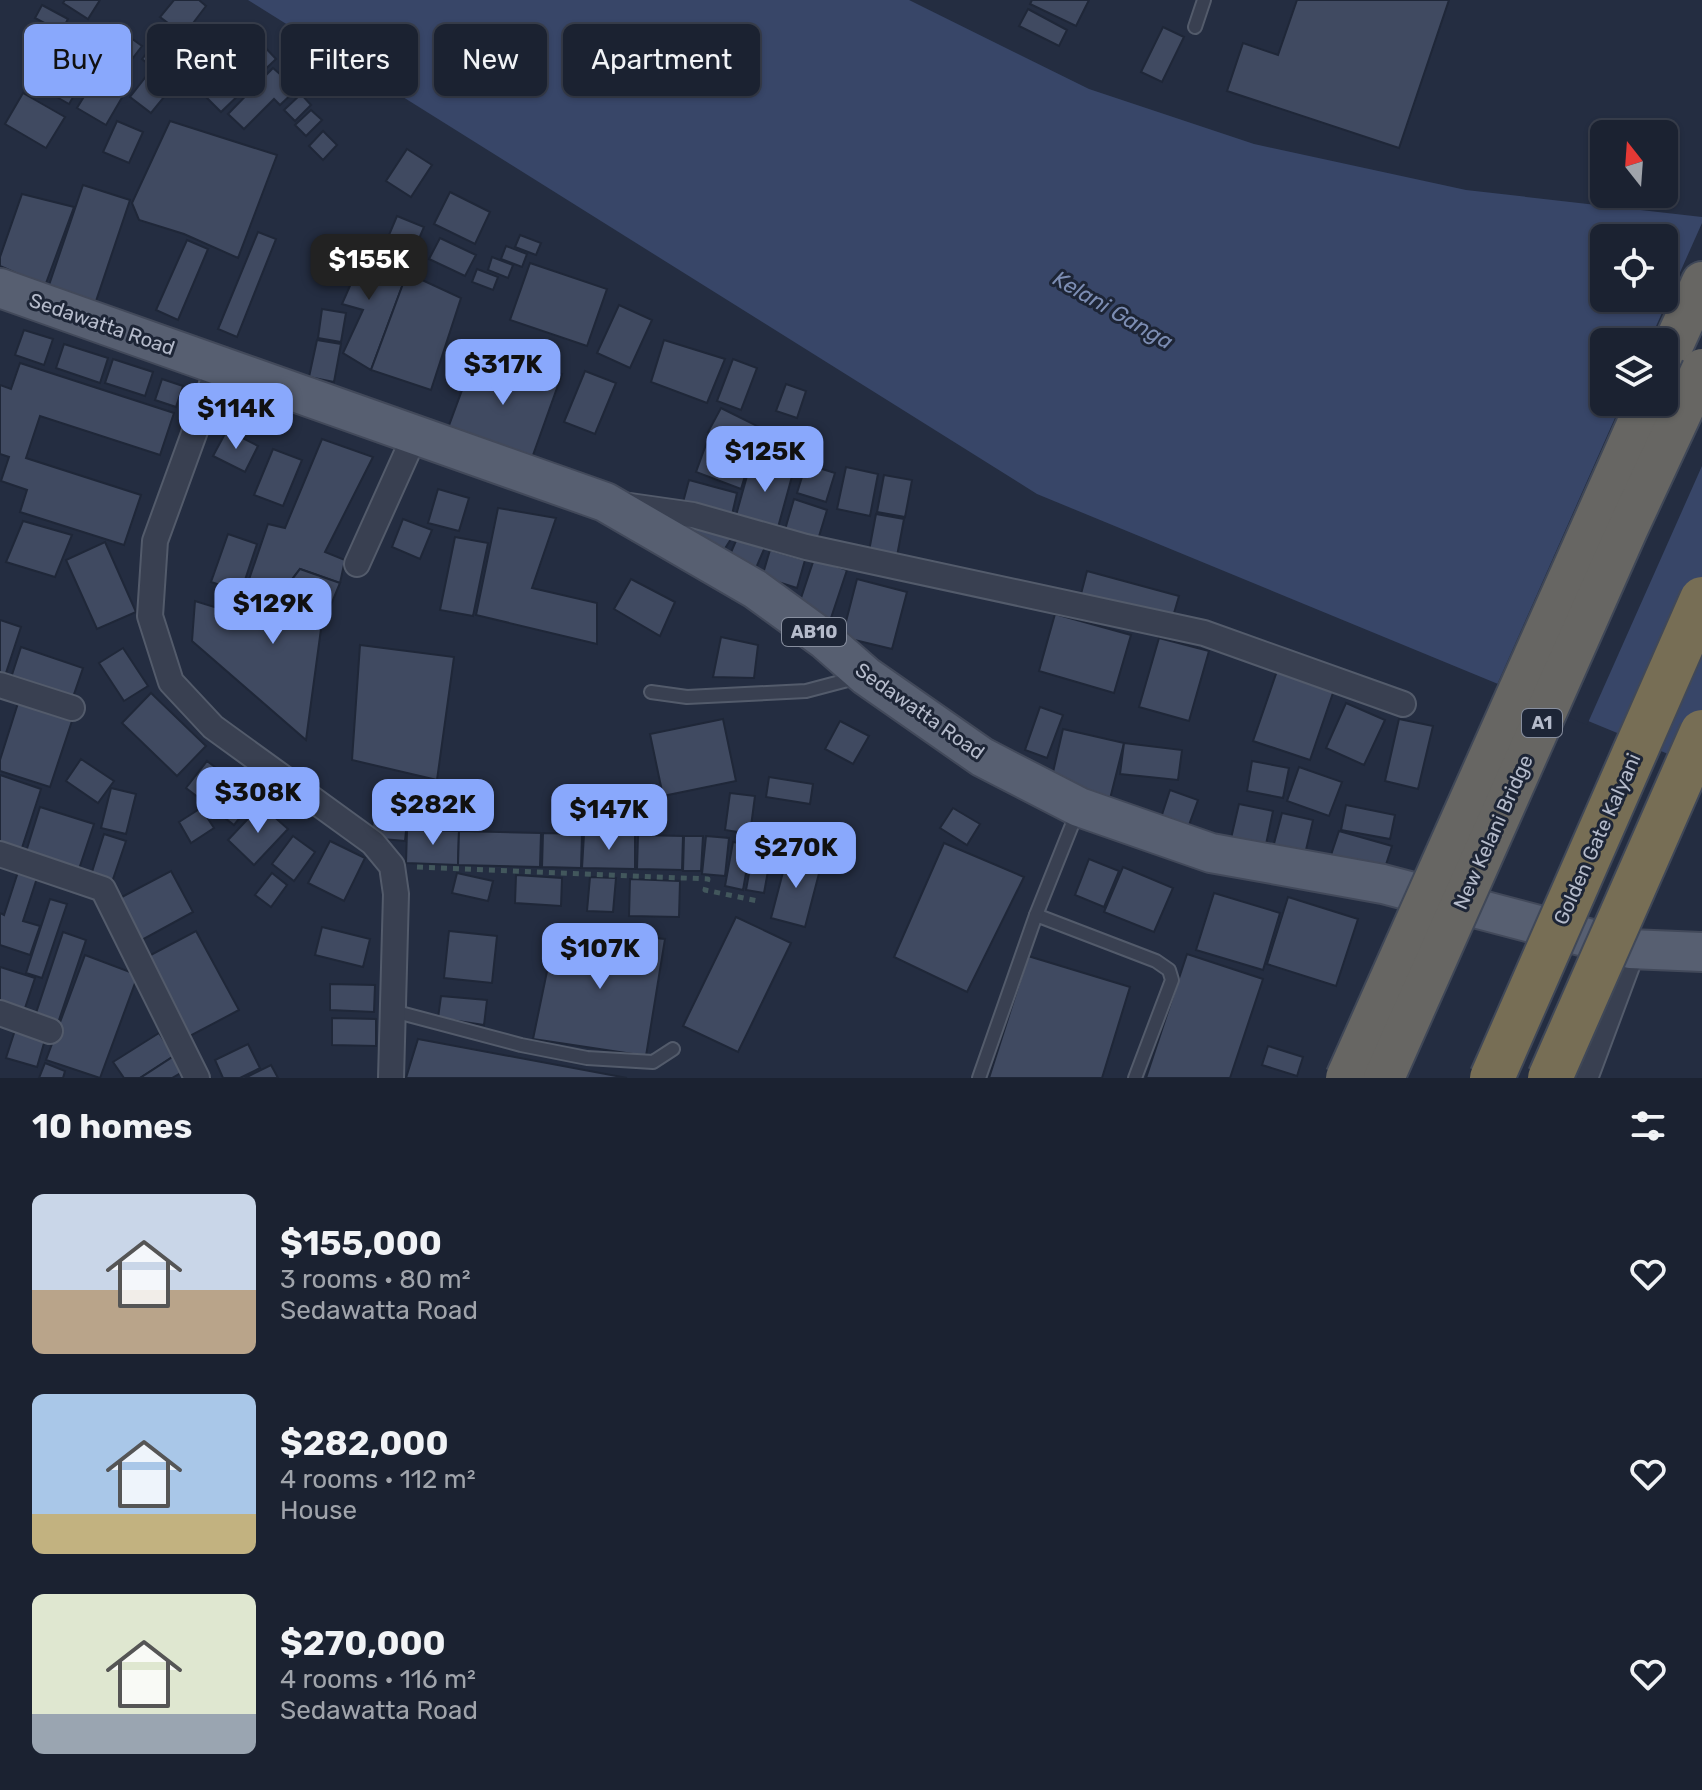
<!DOCTYPE html>
<html lang="en">
<head>
<meta charset="utf-8">
<style>
	:root { --surface:#1b2231; --page:#242a39; --text:#f1f3f6; --muted:#a0a4ab; --line:#393f4d; --accent:#89a8fc }
	body { margin:0; font-family:Rubik,sans-serif; background:var(--page); color:var(--text); height:100vh; display:flex; flex-direction:column; font-size:30px; white-space:nowrap }
	* { box-sizing:border-box; margin:0 }
	p { font-size:26px; color:var(--muted) }
	.icon { flex:none; width:44px; height:44px; fill:none; stroke:currentColor; stroke-width:2; stroke-linecap:round; stroke-linejoin:round }
	.map { position:relative; height:1078px; overflow:hidden }
	.sheet { display:flex; flex-direction:column; background:var(--surface); flex:1 }
	.sheet>* { flex:none }
	.top-card { position:absolute; left:24px; top:24px; width:800px; height:72px; display:flex; gap:16px }
	.needle { width:52px; rotate:343deg }
	.fabs { position:absolute; left:1590px; top:120px; display:grid; gap:16px }
	.fabs a { display:grid; place-items:center; width:88px; height:88px; border-radius:12px; background:var(--surface); box-shadow:0 2px 6px #0004,0 0 0 2px var(--line); font-size:40px }
	.price { position:absolute; translate:-50% -68px; padding:0 18px; border-radius:16px; background:var(--accent); color:#111; font-size:26px; line-height:52px; filter:drop-shadow(0 2px 4px #0008) }
	.price::after { content:''; position:absolute; left:50%; top:48px; width:24px; height:18px; margin-left:-12px; background:inherit; clip-path:polygon(0 0,100% 0,50% 100%) }
	.price.current { background:#222; color:#fff }
	ul { padding:0; list-style:none }
	li { display:flex; align-items:center; gap:24px; height:200px; padding:0 32px }
	li span { display:grid; place-items:center; flex:none; width:224px; height:160px; border-radius:12px; color:#555 }
	li>.icon { margin-inline-start:auto }
	span .icon { width:96px; height:96px; fill:#fffc; stroke-width:1 }
	li b { font-size:34px }
	h2 { display:flex; justify-content:space-between; align-items:center; height:96px; padding:0 32px; font-size:34px }
	.tag { padding:0 28px; border-radius:12px; background:var(--surface); box-shadow:0 2px 6px #0004,0 0 0 2px var(--line); font-size:28px; line-height:72px }
	.tag.current { background:var(--accent); color:#111 }
	.map>svg:first-child { display:block }
	.water { fill:#384668; fill-rule:evenodd }
	.pier { fill:#242d41 }
	.building { fill:#404a61; stroke:#1f2738; stroke-width:2 }
	.lines { fill:none; stroke-linecap:round; stroke-linejoin:round }
	.service-casing { stroke:#535b6b; stroke-width:16 }
	.minor-casing { stroke:#535b6b; stroke-width:28 }
	.tertiary-casing { stroke:#535b6b; stroke-width:34 }
	.primary-casing { stroke:#42495a; stroke-width:42 }
	.trunk-casing { stroke:#404858; stroke-width:44 }
	.path { stroke:#42575c; stroke-width:5; stroke-dasharray:6 6; stroke-linecap:butt }
	.service { stroke:#394051; stroke-width:12 }
	.minor { stroke:#394051; stroke-width:24 }
	.tertiary { stroke:#394051; stroke-width:30 }
	.primary { stroke:#575f71; stroke-width:38 }
	.trunk { stroke:#676663; stroke-width:40 }
	.trunk-bridge-casing { stroke:#404858; stroke-width:44; stroke-linecap:butt }
	.motorway-bridge-casing { stroke:#404858; stroke-width:48; stroke-linecap:butt }
	.trunk-bridge { stroke:#676663; stroke-width:40 }
	.motorway-bridge { stroke:#776e55; stroke-width:44 }
	.labels { text-anchor:middle; dominant-baseline:central; stroke-width:6; stroke-linejoin:round; paint-order:stroke }
	.shield { fill:#1d2536; stroke:#878e9e; stroke-width:2 }
	.shield-label { font-size:18px; font-weight:bold; fill:#b5bbcb }
	.street-label { font-size:20px; fill:#b5bbcb; stroke:#1d2536 }
	.water-label { font-size:22px; font-style:italic; fill:#7c8db3; stroke:#1d2536 }
</style>
</head>
<body>
<div class="map">
<svg width="1702" height="1078" viewBox="0 0 1702 1078">
	<rect width="100%" height="100%" fill="#242d41"/>
	<path class="water" d="M 248,0 L 909,0 L 1089,89 L 1254,144 L 1466,190 L 1702,217 L 1702,755 L 1673,756 L 1037,494 ZM 1604,238 L 1664,238 L 1664,298 L 1604,298 ZM 1604,342 L 1664,342 L 1664,402 L 1604,402 Z"/>
	<polygon class="pier" points="1702,223 1702,466 1587,725 1496,687 1622,402 1664,402 1664,342 1649,342"/>
	<g class="building">
		<polygon points="65,0 100,0 88,19 63,3"/>
		<polygon points="174,0 199,0 206,6 184,35 160,17"/>
		<polygon points="1032,0 1089,0 1076,26 1030,4"/>
		<polygon points="1297,0 1449,0 1399,148 1227,91 1243,43 1278,55"/>
		<polygon points="42,5 68,19 61,32 35,18"/>
		<polygon points="1028,9 1067,30 1059,46 1019,26"/>
		<polygon points="110,23 142,46 126,67 94,44"/>
		<polygon points="238,25 255,41 234,62 218,45"/>
		<polygon points="1163,27 1184,37 1162,82 1141,72"/>
		<polygon points="201,32 212,41 195,63 184,54"/>
		<polygon points="156,42 186,66 172,83 142,59"/>
		<polygon points="262,44 276,59 221,112 207,98"/>
		<polygon points="216,49 232,65 202,94 187,77"/>
		<polygon points="44,63 81,84 69,104 32,83"/>
		<polygon points="273,68 297,89 280,105 274,99 244,129 228,114"/>
		<polygon points="99,72 127,89 106,125 77,108"/>
		<polygon points="148,74 169,91 151,113 130,97"/>
		<polygon points="23,93 65,117 46,148 5,124"/>
		<polygon points="301,94 311,105 295,121 284,110"/>
		<polygon points="311,110 322,120 306,136 295,125"/>
		<polygon points="117,121 143,132 129,163 103,152"/>
		<polygon points="170,121 277,155 238,258 184,234 139,220 132,203"/>
		<polygon points="323,131 337,145 323,160 309,146"/>
		<polygon points="407,149 432,165 411,197 386,181"/>
		<polygon points="83,185 130,200 95,304 48,288"/>
		<polygon points="450,192 490,212 475,244 434,224"/>
		<polygon points="22,194 74,207 45,286 0,266 0,257"/>
		<polygon points="397,216 424,227 413,253 386,242"/>
		<polygon points="258,232 276,239 237,337 218,329"/>
		<polygon points="520,235 541,243 536,255 515,247"/>
		<polygon points="440,238 476,255 465,276 429,259"/>
		<polygon points="187,240 208,249 178,320 156,310"/>
		<polygon points="506,246 527,254 522,267 501,259"/>
		<polygon points="346,248 407,273 371,370 343,353 363,310 342,304 353,279 335,275"/>
		<polygon points="492,257 513,265 508,278 488,270"/>
		<polygon points="530,263 607,289 587,346 510,320"/>
		<polygon points="477,269 498,277 493,290 472,282"/>
		<polygon points="407,273 461,298 431,390 371,370"/>
		<polygon points="619,305 652,320 630,368 597,353"/>
		<polygon points="322,309 346,313 341,342 318,338"/>
		<polygon points="24,330 53,339 44,365 15,355"/>
		<polygon points="317,340 341,344 334,382 309,377"/>
		<polygon points="664,340 725,359 707,403 651,382"/>
		<polygon points="64,344 108,358 100,383 56,368"/>
		<polygon points="479,344 562,374 528,469 444,439"/>
		<polygon points="113,359 153,372 145,396 105,383"/>
		<polygon points="733,359 757,368 741,410 717,401"/>
		<polygon points="20,363 174,413 160,455 40,416 26,458 141,495 124,545 20,512 27,490 1,481 9,457 0,454 0,385 11,389"/>
		<polygon points="585,371 616,383 595,434 564,422"/>
		<polygon points="162,379 183,386 176,407 155,400"/>
		<polygon points="786,384 806,391 797,418 776,411"/>
		<polygon points="721,408 765,430 752,454 708,432"/>
		<polygon points="784,427 802,432 795,460 777,455"/>
		<polygon points="227,430 258,446 245,472 213,456"/>
		<polygon points="322,439 373,457 325,552 345,560 340,583 300,569 274,603 244,594 268,524 285,528"/>
		<polygon points="708,439 751,456 741,489 696,472"/>
		<polygon points="273,449 302,460 283,506 254,495"/>
		<polygon points="752,458 794,469 777,531 735,519"/>
		<polygon points="806,464 835,473 826,502 797,493"/>
		<polygon points="846,467 878,474 870,516 837,509"/>
		<polygon points="884,475 912,480 905,517 877,512"/>
		<polygon points="689,480 737,493 731,519 682,506"/>
		<polygon points="438,489 469,498 459,531 428,523"/>
		<polygon points="794,499 827,510 817,543 784,533"/>
		<polygon points="498,508 556,518 532,588 597,603 597,644 476,615"/>
		<polygon points="876,514 904,519 897,556 869,551"/>
		<polygon points="693,517 731,539 717,561 680,540"/>
		<polygon points="403,519 432,530 420,559 392,547"/>
		<polygon points="23,521 72,535 55,577 6,562"/>
		<polygon points="228,534 257,544 241,592 211,582"/>
		<polygon points="738,536 765,547 753,575 726,564"/>
		<polygon points="455,537 488,543 473,616 440,610"/>
		<polygon points="105,542 136,612 97,629 66,560"/>
		<polygon points="770,550 805,560 797,588 762,577"/>
		<polygon points="814,559 847,570 830,621 797,610"/>
		<polygon points="300,569 340,583 321,629 306,740 192,641 195,601 260,621"/>
		<polygon points="1087,571 1179,596 1172,620 1081,594"/>
		<polygon points="631,579 675,602 660,636 614,609"/>
		<polygon points="857,579 907,592 892,649 842,637"/>
		<polygon points="1055,614 1131,635 1114,693 1039,671"/>
		<polygon points="0,620 21,627 5,676 0,674"/>
		<polygon points="721,637 758,645 754,678 713,677"/>
		<polygon points="1159,638 1209,651 1189,721 1139,707"/>
		<polygon points="360,645 454,657 437,780 352,760"/>
		<polygon points="21,647 83,668 72,700 10,681"/>
		<polygon points="123,648 148,686 124,701 99,663"/>
		<polygon points="1277,671 1334,690 1310,760 1253,741"/>
		<polygon points="151,693 206,746 177,776 122,723"/>
		<polygon points="19,700 73,718 50,787 0,771 0,760"/>
		<polygon points="1346,703 1385,720 1364,765 1326,748"/>
		<polygon points="1040,707 1063,715 1047,758 1025,750"/>
		<polygon points="723,719 736,781 663,796 650,734"/>
		<polygon points="1399,719 1433,726 1418,789 1385,781"/>
		<polygon points="840,721 869,736 853,764 825,749"/>
		<polygon points="1063,729 1124,743 1110,799 1050,785"/>
		<polygon points="1124,743 1182,750 1178,780 1120,774"/>
		<polygon points="81,759 114,781 98,803 66,781"/>
		<polygon points="207,761 256,798 234,825 186,788"/>
		<polygon points="1252,761 1289,768 1283,798 1247,791"/>
		<polygon points="1299,767 1342,782 1329,816 1287,801"/>
		<polygon points="0,775 41,789 20,854 0,848"/>
		<polygon points="769,777 813,784 810,804 766,797"/>
		<polygon points="111,788 136,794 126,834 101,828"/>
		<polygon points="1170,790 1198,800 1185,836 1158,827"/>
		<polygon points="730,793 755,796 750,834 725,830"/>
		<polygon points="1239,804 1273,811 1264,854 1229,847"/>
		<polygon points="261,805 288,829 254,865 228,840"/>
		<polygon points="1346,805 1395,815 1390,839 1341,830"/>
		<polygon points="40,807 94,824 78,872 25,855"/>
		<polygon points="201,808 214,828 191,843 179,822"/>
		<polygon points="953,808 980,824 967,845 940,828"/>
		<polygon points="1282,813 1313,820 1302,867 1270,859"/>
		<polygon points="373,818 407,821 405,841 371,838"/>
		<polygon points="407,830 459,831 458,865 406,863"/>
		<polygon points="459,831 541,833 540,867 458,865"/>
		<polygon points="1339,831 1392,846 1383,874 1330,858"/>
		<polygon points="543,833 582,834 581,868 542,867"/>
		<polygon points="104,834 126,841 112,882 91,875"/>
		<polygon points="584,834 635,835 635,869 582,868"/>
		<polygon points="638,835 683,836 682,870 637,869"/>
		<polygon points="293,836 315,852 294,881 272,864"/>
		<polygon points="684,836 703,836 701,871 683,871"/>
		<polygon points="706,836 729,838 725,876 702,874"/>
		<polygon points="330,841 365,858 344,901 308,883"/>
		<polygon points="733,842 751,845 743,890 725,886"/>
		<polygon points="944,843 1024,877 967,992 894,957"/>
		<polygon points="754,846 772,849 764,893 746,890"/>
		<polygon points="788,853 822,862 805,927 771,918"/>
		<polygon points="1089,859 1119,871 1104,907 1075,895"/>
		<polygon points="1123,867 1173,888 1154,932 1104,912"/>
		<polygon points="171,871 193,912 140,941 118,899"/>
		<polygon points="18,872 37,878 23,921 40,926 30,955 0,945 0,913 4,915"/>
		<polygon points="272,873 287,885 271,907 255,895"/>
		<polygon points="457,873 493,881 488,901 452,893"/>
		<polygon points="516,875 562,878 561,906 515,903"/>
		<polygon points="590,877 616,878 613,912 587,911"/>
		<polygon points="630,879 680,881 679,917 629,916"/>
		<polygon points="1214,893 1280,913 1263,970 1196,950"/>
		<polygon points="1288,897 1358,919 1336,986 1267,964"/>
		<polygon points="50,899 67,904 42,978 26,973"/>
		<polygon points="736,917 791,943 738,1052 683,1026"/>
		<polygon points="322,927 370,939 363,967 315,955"/>
		<polygon points="556,928 665,939 646,1056 533,1039"/>
		<polygon points="196,931 239,1010 188,1037 145,958"/>
		<polygon points="449,931 497,936 492,983 444,978"/>
		<polygon points="63,932 86,940 57,1026 34,1019"/>
		<polygon points="1187,954 1263,979 1230,1078 1146,1078"/>
		<polygon points="85,955 138,975 100,1078 46,1060"/>
		<polygon points="1028,956 1130,987 1102,1078 989,1078"/>
		<polygon points="0,967 35,978 22,1017 0,1010"/>
		<polygon points="330,984 375,985 374,1012 330,1010"/>
		<polygon points="441,996 487,1000 484,1025 438,1018"/>
		<polygon points="332,1018 376,1019 376,1046 332,1045"/>
		<polygon points="17,1024 47,1033 37,1067 6,1058"/>
		<polygon points="159,1033 174,1056 140,1078 124,1078 113,1062"/>
		<polygon points="418,1039 627,1078 406,1078"/>
		<polygon points="248,1044 260,1068 240,1078 223,1078 215,1060"/>
		<polygon points="1268,1046 1303,1057 1297,1076 1262,1065"/>
		<polygon points="174,1056 184,1071 172,1078 140,1078"/>
		<polygon points="45,1063 65,1071 63,1078 39,1078"/>
		<polygon points="271,1065 278,1078 245,1078"/>
	</g>
	<g class="lines">
		<defs>
			<g id="service">
				<polyline points="1195,27 1204,0"/>
				<polyline points="651,692 687,697 806,691 859,677"/>
				<polyline points="1036,915 1156,961 1169,970 1172,980 1135,1078"/>
				<polyline points="393,1011 521,1045 587,1058 653,1062 673,1049"/>
				<polyline points="979,1078 1036,915 1078,810"/>
			</g>
			<g id="minor">
				<polyline points="219,365 155,541 150,616 171,682 213,727 373,843 392,866 396,894 391,1078"/>
				<polyline points="623,505 693,515 806,547 1204,633 1403,704"/>
				<polyline points="357,564 415,435"/>
				<polyline points="0,685 72,708"/>
				<polyline points="0,854 103,889 197,1078"/>
				<polyline points="0,1013 50,1031"/>
			</g>
			<polyline id="tertiary" points="1582,1078 1630,949"/>
			<polyline id="primary" points="0,288 605,502 755,589 825,640 866,676 982,757 1079,807 1211,853 1383,884 1630,949 1702,952"/>
			<polyline id="trunk" points="1664,365 1702,282"/>
		</defs>
		<use href="#service" class="service-casing"/>
		<use href="#minor" class="minor-casing"/>
		<use href="#tertiary" class="tertiary-casing"/>
		<use href="#primary" class="primary-casing"/>
		<use href="#trunk" class="trunk-casing"/>
		<polyline class="path" points="417,867 708,879 705,890 758,901"/>
		<use href="#service" class="service"/>
		<use href="#minor" class="minor"/>
		<use href="#tertiary" class="tertiary"/>
		<use href="#primary" class="primary"/>
		<use href="#trunk" class="trunk"/>
		<defs>
			<g id="trunk-bridge">
				<polyline points="1346,1078 1647,402"/>
				<polyline points="1384,1078 1628,528 1702,369"/>
			</g>
			<g id="motorway-bridge">
				<polyline points="1492,1078 1702,599"/>
				<polyline points="1550,1078 1702,732"/>
			</g>
		</defs>
		<use href="#trunk-bridge" class="trunk-bridge-casing"/>
		<use href="#motorway-bridge" class="motorway-bridge-casing"/>
		<use href="#trunk-bridge" class="trunk-bridge"/>
		<use href="#motorway-bridge" class="motorway-bridge"/>
	</g>
	<g class="labels">
		<g class="shield">
			<rect x="782" y="618" width="64" height="28" rx="6"/>
			<rect x="1522" y="709" width="40" height="28" rx="6"/>
		</g>
		<g class="shield-label">
			<text x="814" y="632">AB10</text>
			<text x="1542" y="723">A1</text>
		</g>
		<g class="street-label">
			<text transform="translate(102 324) rotate(19)">Sedawatta Road</text>
			<text transform="translate(920 711) rotate(35)">Sedawatta Road</text>
			<text transform="translate(1493 832) rotate(-66)">New Kelani Bridge</text>
			<text transform="translate(1597 839) rotate(-66)">Golden Gate Kalyani</text>
		</g>
		<g class="water-label">
			<text transform="translate(1113 310) rotate(30)">Kelani Ganga</text>
		</g>
	</g>
</svg>
<div class="fabs">
<a><svg class="needle" viewBox="-14 -14 28 28"><path d="M0-13l5 13h-10z" fill="#e53935"/><path d="M0 13l5-13h-10z" fill="#a0a4ab"/></svg></a>
<a><svg class="icon" aria-label="locate" viewBox="0 0 24 24"><circle cx="12" cy="12" r="6"/><path d="M12 2v4M12 18v4M2 12h4M18 12h4"/></svg></a>
<a><svg class="icon" aria-label="layers" viewBox="0 0 24 24"><path d="M12 4l9 5-9 5-9-5zM3 14l9 5 9-5"/></svg></a>
</div>
<b class="price current" style="left:369px;top:302px">$155K</b>
<b class="price" style="left:503px;top:407px">$317K</b>
<b class="price" style="left:236px;top:451px">$114K</b>
<b class="price" style="left:765px;top:494px">$125K</b>
<b class="price" style="left:273px;top:646px">$129K</b>
<b class="price" style="left:258px;top:835px">$308K</b>
<b class="price" style="left:433px;top:847px">$282K</b>
<b class="price" style="left:609px;top:852px">$147K</b>
<b class="price" style="left:796px;top:890px">$270K</b>
<b class="price" style="left:600px;top:991px">$107K</b>
<div class="top-card">
<a class="tag current">Buy</a>
<a class="tag">Rent</a>
<a class="tag">Filters</a>
<a class="tag">New</a>
<a class="tag">Apartment</a>
</div>
</div>
<section class="sheet">
<h2>10 homes<svg class="icon" aria-label="filters" viewBox="0 0 24 24"><path d="M4 7h16M4 17h16"/><circle cx="9" cy="7" r="2"/><circle cx="15" cy="17" r="2"/></svg></h2>
<ul>
<li><span style="background:linear-gradient(#c9d6e8 60%,#b9a48a 0)"><svg class="icon" aria-label="home" viewBox="0 0 24 24"><path d="M3 11l9-7 9 7M6 9v11h12V9"/></svg></span><div><b>$155,000</b><p>3 rooms · 80 m²</p><p>Sedawatta Road</p></div><svg class="icon" aria-label="heart" viewBox="0 0 24 24"><path d="M12 20l-8-8c-3-5 5-10 8-4 3-6 11-1 8 4z"/></svg></li>
<li><span style="background:linear-gradient(#a9c7e8 75%,#c2b280 0)"><svg class="icon" aria-label="home" viewBox="0 0 24 24"><path d="M3 11l9-7 9 7M6 9v11h12V9"/></svg></span><div><b>$282,000</b><p>4 rooms · 112 m²</p><p>House</p></div><svg class="icon" aria-label="heart" viewBox="0 0 24 24"><path d="M12 20l-8-8c-3-5 5-10 8-4 3-6 11-1 8 4z"/></svg></li>
<li><span style="background:linear-gradient(#dfe7d0 75%,#9aa5b1 0)"><svg class="icon" aria-label="home" viewBox="0 0 24 24"><path d="M3 11l9-7 9 7M6 9v11h12V9"/></svg></span><div><b>$270,000</b><p>4 rooms · 116 m²</p><p>Sedawatta Road</p></div><svg class="icon" aria-label="heart" viewBox="0 0 24 24"><path d="M12 20l-8-8c-3-5 5-10 8-4 3-6 11-1 8 4z"/></svg></li>
</ul>
</section>
</body>
</html>
